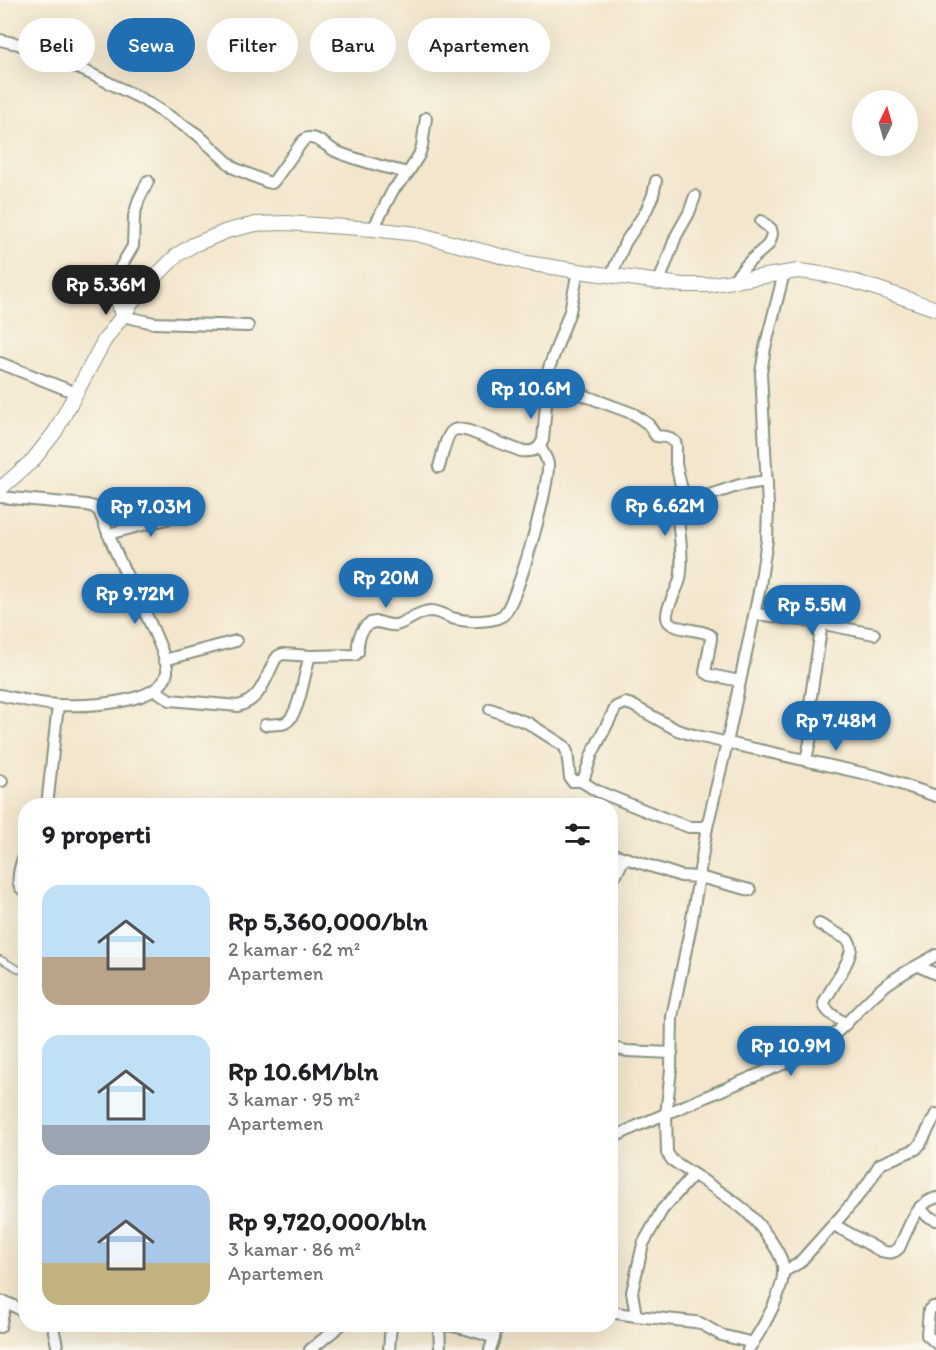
<!DOCTYPE html>
<html lang="id">
<head>
<meta charset="utf-8">
<style>
	:root { --surface:#fff; --page:#f2f2f2; --text:#202124; --muted:#757577; --accent:#1f6fb2 }
	body { margin:0; font-family:Itim,sans-serif; background:var(--page); color:var(--text); height:100vh; display:flex; flex-direction:column; font-size:22px; white-space:nowrap }
	* { box-sizing:border-box; margin:0 }
	p { font-size:20px; color:var(--muted) }
	.icon { flex:none; width:33px; height:33px; fill:none; stroke:currentColor; stroke-width:2; stroke-linecap:round; stroke-linejoin:round }
	.map { position:relative; flex:1; overflow:hidden }
	.panel { position:absolute; left:18px; top:798px; width:600px; height:534px; display:flex; flex-direction:column; background:var(--surface); border-radius:24px; box-shadow:0 6px 24px #0002 }
	.panel>* { flex:none }
	.guide { position:absolute; left:18px; top:18px; width:600px; height:54px; display:flex; gap:12px }
	.needle { width:39px; rotate:5deg }
	.controls { position:absolute; left:852px; top:90px; display:grid; gap:12px }
	.controls a { display:grid; place-items:center; width:66px; height:66px; border-radius:50%; background:var(--surface); box-shadow:0 6px 24px #0002; font-size:30px }
	.price { position:absolute; translate:-50% -51px; padding:0 14px; border-radius:21px; background:var(--accent); color:#fff; font-size:20px; line-height:39px; filter:drop-shadow(0 2px 3px #0008) }
	.price::after { content:''; position:absolute; left:50%; top:36px; width:18px; height:14px; margin-left:-9px; background:inherit; clip-path:polygon(0 0,100% 0,50% 100%) }
	.price.active { background:#222; color:#fff }
	ul { padding:0; list-style:none }
	li { display:flex; align-items:center; gap:18px; height:150px; padding:0 24px }
	li span { display:grid; place-items:center; flex:none; width:168px; height:120px; border-radius:18px; color:#555 }
	li>.icon { margin-inline-start:auto }
	span .icon { width:72px; height:72px; fill:#fffc; stroke-width:1 }
	li b { font-size:26px }
	h2 { display:flex; justify-content:space-between; align-items:center; height:72px; padding:0 24px; font-size:26px }
	.tag { padding:0 21px; border-radius:27px; background:var(--surface); box-shadow:0 6px 24px #0002; font-size:21px; line-height:54px }
	.tag.active { background:var(--accent); color:#fff }
	.map>svg:first-child { display:block }
	.lines { fill:none; stroke-linecap:round; stroke-linejoin:round }
	.service-casing { stroke:#899280; stroke-width:8 }
	.minor-casing { stroke:#899280; stroke-width:14 }
	.tertiary-casing { stroke:#899280; stroke-width:16 }
	.service { stroke:#fff; stroke-width:5 }
	.minor { stroke:#fff; stroke-width:10 }
	.tertiary { stroke:#fff; stroke-width:14 }
</style>
</head>
<body>
<div class="map">
<svg width="936" height="1350" viewBox="0 0 936 1350">
	<rect width="100%" height="100%" fill="#fbf7ec"/>
	<filter id="ink" filterUnits="userSpaceOnUse"><feTurbulence type="fractalNoise" baseFrequency=".0167" numOctaves="2"/><feDisplacementMap in="SourceGraphic" scale="12" xChannelSelector="R" yChannelSelector="G"/><feConvolveMatrix kernelMatrix="1 2 1 2 8 2 1 2 1" color-interpolation-filters="sRGB"/></filter>
	<filter id="wash" filterUnits="userSpaceOnUse"><feTurbulence type="fractalNoise" baseFrequency=".008" numOctaves="4" result="noise"/><feDisplacementMap in="SourceGraphic" scale="24" xChannelSelector="R" yChannelSelector="G"/><feGaussianBlur stdDeviation="1.35" result="paint"/><feColorMatrix in="noise" values="0 0 0 0 0 0 0 0 0 0 0 0 0 0 0 0 0 1.4 0 .05"/><feComposite in="paint" operator="in"/></filter>
	<g filter="url(#wash)">
		<rect width="100%" height="100%" fill="#f3e6cd"/>
	</g>
	<g filter="url(#ink)">
		<g class="lines">
			<defs>
				<polyline id="service" points="0,959 22,971 26,970"/>
				<g id="minor">
					<path d="M 0,40 L 18,44 L 36,50 L 89,73 L 142,99 L 197,134 L 234,168 L 267,182 L 272,183 L 274,181 L 302,142 C 305,139 305,138 310,138 C 319,138 328,147 335,151 C 358,161 384,167 408,173"/>
					<polyline points="148,181 139,199 134,216 133,246 120,268 117,303 118,308 122,316 154,323 248,326"/>
					<polyline points="373,229 393,190 408,173 419,155 422,146 426,118"/>
					<polyline points="611,276 625,243 646,211 653,195 656,181"/>
					<polyline points="733,280 750,261 768,245 770,241 772,234 771,229 761,221"/>
					<polyline points="659,282 676,236 689,213 695,196"/>
					<polyline points="0,363 76,393"/>
					<polyline points="548,382 634,414 648,424 656,436 667,437 675,442 676,445 676,464 685,503"/>
					<path d="M 439,467 C 442,458 446,433 454,430 C 459,428 465,430 469,431 L 521,451 C 532,452 538,451 543,440 L 549,368 L 570,311 L 578,271"/>
					<path d="M 0,497 L 87,505 L 94,507 L 99,511 C 107,531 115,551 124,570 C 133,588 169,657 167,672 C 162,705 84,706 59,705 C 39,704 20,699 0,695"/>
					<polyline points="108,534 186,514"/>
					<polyline points="755,614 809,621 874,634"/>
					<polyline points="164,660 236,641"/>
					<path d="M 740,681 L 710,675 L 705,672 L 711,639 L 711,636 L 708,634 C 698,629 676,630 669,622 C 661,614 678,590 680,579 C 684,560 679,530 677,510 L 679,506 L 685,503 L 740,485 L 767,481"/>
					<path d="M 155,690 L 170,700 L 238,706 C 261,700 265,679 275,660 L 278,656 L 283,654 L 310,656 L 355,655 L 358,652 C 357,640 362,621 378,622 C 384,623 390,626 396,625 C 408,622 417,612 430,611 C 438,611 445,615 452,618 C 465,622 490,623 502,616 C 517,606 550,484 548,464 C 547,458 543,452 540,447"/>
					<polyline points="490,709 528,723 564,746 567,752 570,778 572,781 581,781 584,778 592,754 616,707 625,703 632,705 677,730 697,736 880,777 936,796"/>
					<path d="M 265,725 C 271,724 279,725 285,723 C 300,716 304,672 310,656"/>
					<polyline points="806,760 811,737 810,703 822,623"/>
					<polyline points="0,781 2,781"/>
					<polyline points="581,781 597,791 666,819 689,827 707,827"/>
					<polyline points="47,806 58,705"/>
					<path d="M 26,852 C 22,859 17,876 19,884 C 20,889 22,889 26,892"/>
					<polyline points="610,853 681,876 699,877 750,890"/>
					<polyline points="610,877 616,875 624,858"/>
					<path d="M 819,924 L 847,939 C 850,943 851,944 851,949 C 849,965 831,987 824,1003 C 825,1013 838,1018 846,1024"/>
					<polyline points="918,966 936,974"/>
					<polyline points="610,1047 627,1051 672,1053"/>
					<path d="M 610,1139 L 637,1126 L 809,1053 C 839,1036 855,1011 881,989 C 897,975 918,966 936,955"/>
					<polyline points="920,1207 927,1216 936,1220"/>
					<path d="M 834,1225 L 881,1251 C 889,1253 893,1254 899,1248 C 908,1230 915,1203 936,1198"/>
					<polyline points="783,1272 799,1263 842,1215 867,1185 880,1164 916,1149 921,1143 936,1114"/>
					<polyline points="0,1301 12,1305 26,1313"/>
					<polyline points="936,1307 933,1307 929,1310 927,1335 936,1343"/>
					<polyline points="610,1312 636,1316 695,1322 700,1323 721,1335 753,1343"/>
					<polyline points="636,1316 632,1292 643,1244 662,1210 693,1175"/>
					<polyline points="54,1324 54,1332 58,1350"/>
					<polyline points="439,1324 440,1350"/>
					<path d="M 440,1324 C 459,1326 475,1331 494,1338 L 490,1350"/>
					<polyline points="0,1327 6,1302"/>
					<polyline points="494,1338 496,1324"/>
					<polyline points="310,1350 342,1324"/>
					<polyline points="389,1350 391,1324"/>
					<path d="M 748,1350 C 761,1331 786,1290 783,1266 C 781,1250 754,1217 741,1207 C 719,1190 695,1176 672,1160 L 667,1153 L 666,1115 L 671,1069 L 672,1017 L 691,925 L 707,827 L 727,743 L 759,592 L 767,540 L 768,506 L 761,373 L 765,348 L 784,273"/>
				</g>
				<path id="tertiary" d="M 0,489 L 33,460 L 55,432 L 104,341 L 139,293 L 177,255 L 193,245 L 227,231 L 256,224 L 287,223 L 373,229 L 417,234 L 527,263 L 578,271 L 682,285 L 707,285 L 798,271 C 846,275 892,294 936,309"/>
			</defs>
			<use href="#service" class="service-casing"/>
			<use href="#minor" class="minor-casing"/>
			<use href="#tertiary" class="tertiary-casing"/>
			<use href="#service" class="service"/>
			<use href="#minor" class="minor"/>
			<use href="#tertiary" class="tertiary"/>
		</g>
	</g>
</svg>
<div class="controls">
<a><svg class="needle" viewBox="-14 -14 28 28"><path d="M0-13l5 13h-10z" fill="#e53935"/><path d="M0 13l5-13h-10z" fill="#757577"/></svg></a>
</div>
<b class="price active" style="left:106px;top:316px">Rp 5.36M</b>
<b class="price" style="left:531px;top:420px">Rp 10.6M</b>
<b class="price" style="left:665px;top:537px">Rp 6.62M</b>
<b class="price" style="left:151px;top:538px">Rp 7.03M</b>
<b class="price" style="left:386px;top:609px">Rp 20M</b>
<b class="price" style="left:135px;top:625px">Rp 9.72M</b>
<b class="price" style="left:812px;top:636px">Rp 5.5M</b>
<b class="price" style="left:836px;top:752px">Rp 7.48M</b>
<b class="price" style="left:791px;top:1077px">Rp 10.9M</b>
<div class="guide">
<a class="tag">Beli</a>
<a class="tag active">Sewa</a>
<a class="tag">Filter</a>
<a class="tag">Baru</a>
<a class="tag">Apartemen</a>
</div>
<section class="panel">
<h2>9 properti<svg class="icon" aria-label="filters" viewBox="0 0 24 24"><path d="M4 7h16M4 17h16"/><circle cx="9" cy="7" r="2"/><circle cx="15" cy="17" r="2"/></svg></h2>
<ul>
<li><span style="background:linear-gradient(#bfe0f5 60%,#b9a48a 0)"><svg class="icon" aria-label="home" viewBox="0 0 24 24"><path d="M3 11l9-7 9 7M6 9v11h12V9"/></svg></span><div><b>Rp 5,360,000/bln</b><p>2 kamar · 62 m²</p><p>Apartemen</p></div></li>
<li><span style="background:linear-gradient(#bfe0f5 75%,#9aa5b1 0)"><svg class="icon" aria-label="home" viewBox="0 0 24 24"><path d="M3 11l9-7 9 7M6 9v11h12V9"/></svg></span><div><b>Rp 10.6M/bln</b><p>3 kamar · 95 m²</p><p>Apartemen</p></div></li>
<li><span style="background:linear-gradient(#a9c7e8 65%,#c2b280 0)"><svg class="icon" aria-label="home" viewBox="0 0 24 24"><path d="M3 11l9-7 9 7M6 9v11h12V9"/></svg></span><div><b>Rp 9,720,000/bln</b><p>3 kamar · 86 m²</p><p>Apartemen</p></div></li>
</ul>
</section>
</div>
</body>
</html>
